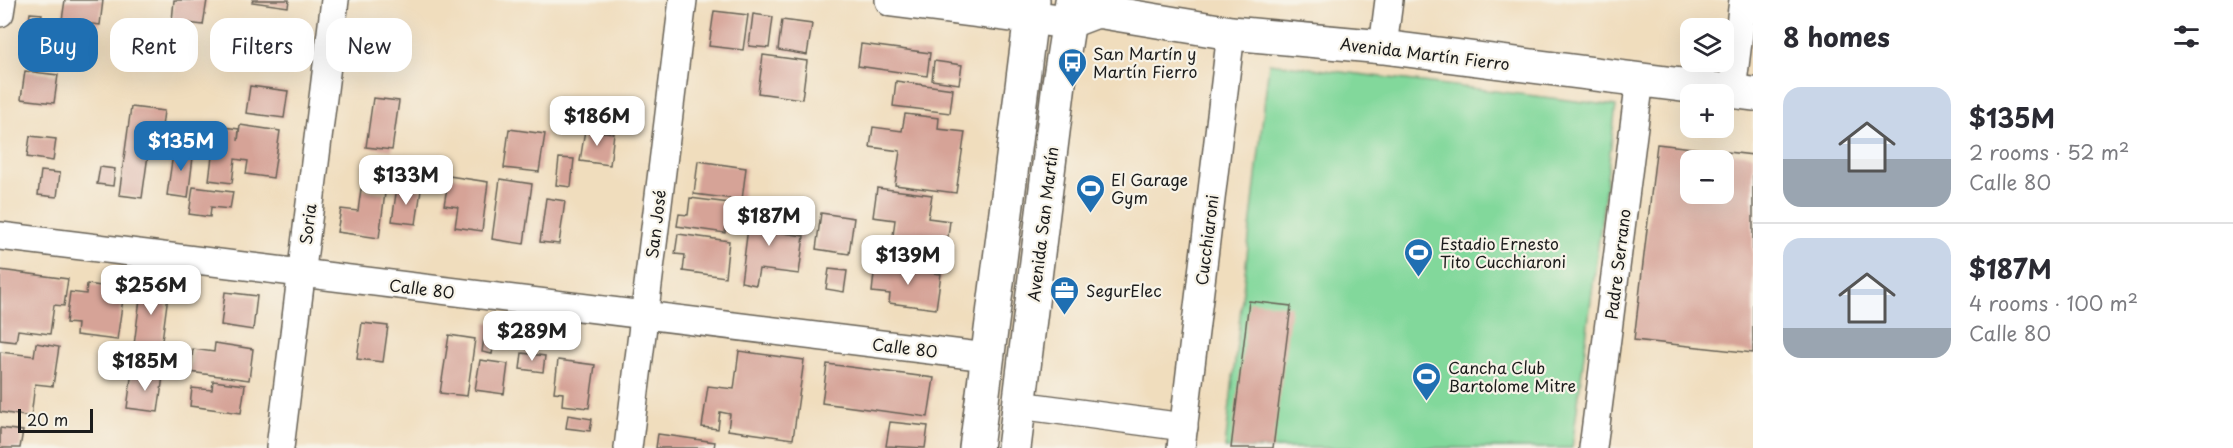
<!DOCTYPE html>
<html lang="en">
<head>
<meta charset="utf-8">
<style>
	:root { --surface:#fff; --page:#f7f7f7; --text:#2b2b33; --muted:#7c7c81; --line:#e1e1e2; --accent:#1f6fb2 }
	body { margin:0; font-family:"Playpen Sans",sans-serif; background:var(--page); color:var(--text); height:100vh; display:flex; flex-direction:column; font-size:22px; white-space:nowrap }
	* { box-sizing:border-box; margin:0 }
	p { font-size:20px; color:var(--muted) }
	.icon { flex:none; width:33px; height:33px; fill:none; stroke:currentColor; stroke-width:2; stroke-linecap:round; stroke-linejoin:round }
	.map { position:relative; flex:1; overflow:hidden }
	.panel { display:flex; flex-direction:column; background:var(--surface); width:480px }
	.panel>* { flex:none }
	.hud { position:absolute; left:18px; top:18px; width:570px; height:54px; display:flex; gap:12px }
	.fabs { position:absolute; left:1680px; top:18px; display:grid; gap:12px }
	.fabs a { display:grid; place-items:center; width:54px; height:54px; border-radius:12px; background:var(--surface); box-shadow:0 6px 24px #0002; font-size:30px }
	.scale { position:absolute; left:18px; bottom:15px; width:75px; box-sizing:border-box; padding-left:6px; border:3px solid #1c1c1c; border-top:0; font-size:16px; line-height:21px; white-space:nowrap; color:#1c1c1c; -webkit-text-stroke:4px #f7f3e8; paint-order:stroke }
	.price { position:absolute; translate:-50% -51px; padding:0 14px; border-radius:12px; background:#fff; color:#222; font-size:20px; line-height:39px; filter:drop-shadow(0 2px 3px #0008) }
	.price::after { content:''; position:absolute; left:50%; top:36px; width:18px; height:14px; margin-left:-9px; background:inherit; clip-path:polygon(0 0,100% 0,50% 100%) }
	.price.current { background:var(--accent); color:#fff }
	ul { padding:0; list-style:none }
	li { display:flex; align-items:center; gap:18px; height:150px; padding:0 30px }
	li+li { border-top:2px solid var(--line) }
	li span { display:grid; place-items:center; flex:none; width:168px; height:120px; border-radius:18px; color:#555 }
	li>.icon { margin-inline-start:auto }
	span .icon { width:72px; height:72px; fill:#fffc; stroke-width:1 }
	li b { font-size:26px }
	h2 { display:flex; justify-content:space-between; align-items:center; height:72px; padding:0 30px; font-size:26px }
	.pill { padding:0 21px; border-radius:18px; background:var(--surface); box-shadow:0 6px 24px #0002; font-size:21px; line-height:54px }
	.pill.current { background:var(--accent); color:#fff }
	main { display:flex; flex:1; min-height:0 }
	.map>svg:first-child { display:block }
	.green { fill:#82d89b; stroke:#4f7a5c; stroke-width:1.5 }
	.building { fill:#d6a397; fill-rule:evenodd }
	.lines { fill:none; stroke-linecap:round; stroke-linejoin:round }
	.minor-casing { stroke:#666054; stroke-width:30 }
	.major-casing { stroke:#666054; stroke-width:36 }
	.minor { stroke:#fff; stroke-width:27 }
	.major { stroke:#fff; stroke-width:33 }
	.labels { text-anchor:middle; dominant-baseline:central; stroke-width:4.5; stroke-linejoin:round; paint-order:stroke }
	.poi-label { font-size:16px; fill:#1c1c1c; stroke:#f7f3e8; text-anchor:start }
	.street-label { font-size:16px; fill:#1c1c1c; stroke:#f7f3e8 }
</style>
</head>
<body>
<main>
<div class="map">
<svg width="1753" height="448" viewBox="0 0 1753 448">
	<rect width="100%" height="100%" fill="#f7f3e8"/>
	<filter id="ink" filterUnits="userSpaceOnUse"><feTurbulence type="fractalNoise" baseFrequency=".0167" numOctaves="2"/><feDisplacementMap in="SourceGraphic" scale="12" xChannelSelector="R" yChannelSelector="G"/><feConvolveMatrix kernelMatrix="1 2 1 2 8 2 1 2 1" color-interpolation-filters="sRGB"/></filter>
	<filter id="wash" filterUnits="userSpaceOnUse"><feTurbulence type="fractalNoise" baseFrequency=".008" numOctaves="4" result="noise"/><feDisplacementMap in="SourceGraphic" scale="24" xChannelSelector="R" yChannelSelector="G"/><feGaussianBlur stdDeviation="1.35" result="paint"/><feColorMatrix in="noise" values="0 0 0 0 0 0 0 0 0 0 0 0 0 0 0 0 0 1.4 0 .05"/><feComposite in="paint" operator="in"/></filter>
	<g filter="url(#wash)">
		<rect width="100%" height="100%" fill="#f0ddbd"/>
		<polygon class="green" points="1269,63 1616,106 1572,448 1225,448"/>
		<g id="blocks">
			<g class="building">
				<polygon points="65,0 103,0 100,25 62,20"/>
				<polygon points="174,0 207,0 203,25 172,21"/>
				<polygon points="253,0 289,0 288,7 252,2"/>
				<polygon points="714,11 748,15 743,50 709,46"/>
				<polygon points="30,13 42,14 38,43 48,44 46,57 25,54"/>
				<polygon points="753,14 773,17 769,48 749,46"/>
				<polygon points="782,20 812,24 807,55 778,50"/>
				<polygon points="861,44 930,53 927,76 858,66"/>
				<polygon points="763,55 807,61 802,99 758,93"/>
				<polygon points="934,61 962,65 959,84 932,80"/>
				<polygon points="25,71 58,75 54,103 21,99"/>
				<polygon points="896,81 953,89 950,113 893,106"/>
				<polygon points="250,86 288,91 284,118 246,113"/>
				<polygon points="373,98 399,101 392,150 366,147"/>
				<polygon points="131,107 164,111 159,150 149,148 142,198 119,195"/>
				<polygon points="905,114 939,118 938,129 965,132 956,193 895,185 900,151 870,147 873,127 902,131"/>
				<polygon points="240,125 280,131 273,178 246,174 248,161 235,159 232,183 209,180 216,126 239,129 238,141"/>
				<polygon points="509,129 545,134 539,172 504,168"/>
				<polygon points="585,130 614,133 610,165 580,161"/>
				<polygon points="30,136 56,139 53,161 27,157"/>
				<path d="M 1657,144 L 1753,155 L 1753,353 L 1634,340 ZM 1690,160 L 1724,160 L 1724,194 L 1690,194 Z"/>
				<polygon points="174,147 194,149 188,198 167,195"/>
				<polygon points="559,158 574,159 571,187 556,185"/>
				<polygon points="698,161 746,168 742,200 694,194"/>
				<polygon points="100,167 115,169 113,186 97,184"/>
				<polygon points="41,171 60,173 57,197 38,195"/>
				<polygon points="449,176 488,182 482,231 455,227 458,207 444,205"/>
				<polygon points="500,179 532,184 524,244 492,239"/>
				<polygon points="193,187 233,192 230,209 211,207 210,217 189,214"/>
				<polygon points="397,187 421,190 416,224 392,221"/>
				<polygon points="877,188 932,195 928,218 950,221 944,267 890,260 895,220 873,217"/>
				<polygon points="361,189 385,193 379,238 337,232 341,209 358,211"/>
				<polygon points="546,198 565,201 559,244 540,242"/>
				<polygon points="690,198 729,203 725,233 677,226 679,214 688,215"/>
				<polygon points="751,205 773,207 770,231 804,236 799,274 759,269 756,285 741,282"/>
				<polygon points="821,213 854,218 849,254 816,249"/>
				<polygon points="678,234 729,241 725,277 683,271 685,255 675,254"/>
				<polygon points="875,265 941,274 936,309 889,303 890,294 872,292"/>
				<polygon points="829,269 847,271 844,292 826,289"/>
				<polygon points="0,270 68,279 64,306 54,305 50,334 18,330 16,342 0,340"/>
				<polygon points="87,284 108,287 107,297 123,299 117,340 76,335 77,324 66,323 70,292 86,294"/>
				<polygon points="142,284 169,288 161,348 134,345"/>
				<polygon points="225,292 257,296 253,330 221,325"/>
				<polygon points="1249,301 1291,306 1273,448 1231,448"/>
				<polygon points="486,322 508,325 505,345 494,343 492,354 482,352"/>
				<polygon points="362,323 388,326 383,362 357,359"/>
				<polygon points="449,335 475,339 467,396 440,393"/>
				<polygon points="36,343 59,347 53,386 35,384 31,417 0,412 0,352 34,356"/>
				<polygon points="215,343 253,349 249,380 190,372 193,349 214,352"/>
				<polygon points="739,351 804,360 793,439 728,430 730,414 720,412 718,429 702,427 708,386 734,389"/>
				<polygon points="522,353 545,356 543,372 520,369"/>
				<polygon points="480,360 508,364 504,394 475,390"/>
				<polygon points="558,360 595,365 589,408 562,405 563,393 554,392"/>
				<polygon points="827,364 934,378 928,417 822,403"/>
				<polygon points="132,371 163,376 158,412 127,408"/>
				<polygon points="213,381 245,385 241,413 190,406 192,388 212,390"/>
				<polygon points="568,415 592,419 590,431 566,428"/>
				<polygon points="890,422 928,426 925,448 886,446"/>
				<polygon points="0,428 23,431 20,448 0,448"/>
				<polygon points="658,434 715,442 714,448 656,448"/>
			</g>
		</g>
	</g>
	<g filter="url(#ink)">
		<use href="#blocks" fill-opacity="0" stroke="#666054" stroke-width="1.5"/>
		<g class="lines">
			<defs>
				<g id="minor">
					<polyline points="0,13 2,0"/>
					<polyline points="1383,47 1389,0"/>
					<polyline points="1732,91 1743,0"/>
					<polyline points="0,236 987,357"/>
					<polyline points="1019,405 1184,427"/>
					<polyline points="280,448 335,0"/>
					<polyline points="628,448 683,0"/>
					<polyline points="1181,448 1231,33"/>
					<polyline points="1593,448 1640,79"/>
				</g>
				<g id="major">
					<polyline points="892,0 1068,22 1097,11 1231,33 1383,47 1753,94"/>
					<polyline points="976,448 1033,0"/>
					<polyline points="1014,448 1059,83 1072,1"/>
				</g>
			</defs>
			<use href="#minor" class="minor-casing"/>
			<use href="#major" class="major-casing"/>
			<use href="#minor" class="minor"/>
			<use href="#major" class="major"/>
		</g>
	</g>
	<defs>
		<symbol id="bus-pin" viewBox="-11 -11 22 30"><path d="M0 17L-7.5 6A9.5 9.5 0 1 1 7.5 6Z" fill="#1f6fb2" stroke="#f7f3e8"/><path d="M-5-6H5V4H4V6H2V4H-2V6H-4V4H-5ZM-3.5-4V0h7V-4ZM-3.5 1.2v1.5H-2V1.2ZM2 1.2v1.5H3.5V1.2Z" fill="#fff"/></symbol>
		<symbol id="stadium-pin" viewBox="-11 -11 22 30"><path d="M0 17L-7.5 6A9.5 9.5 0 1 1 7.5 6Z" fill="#1f6fb2" stroke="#f7f3e8"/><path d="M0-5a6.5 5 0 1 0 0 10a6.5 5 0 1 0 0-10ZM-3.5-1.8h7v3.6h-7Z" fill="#fff"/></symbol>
		<symbol id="office-pin" viewBox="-11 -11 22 30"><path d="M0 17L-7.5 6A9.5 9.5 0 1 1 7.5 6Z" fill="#1f6fb2" stroke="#f7f3e8"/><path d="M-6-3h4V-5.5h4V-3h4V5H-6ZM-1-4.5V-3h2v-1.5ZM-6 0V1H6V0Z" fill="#fff"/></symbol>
	</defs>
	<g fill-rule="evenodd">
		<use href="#bus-pin" x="1056" y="46" width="33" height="45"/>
		<use href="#stadium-pin" x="1074" y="172" width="33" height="45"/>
		<use href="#stadium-pin" x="1402" y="236" width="33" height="45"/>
		<use href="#office-pin" x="1048" y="274" width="33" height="45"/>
		<use href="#stadium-pin" x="1410" y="360" width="33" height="45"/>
	</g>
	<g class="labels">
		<g class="poi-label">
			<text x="1093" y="53">San Martín y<tspan x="1093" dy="18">Martín Fierro</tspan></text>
			<text x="1111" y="179">El Garage<tspan x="1111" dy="18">Gym</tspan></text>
			<text x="1440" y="243">Estadio Ernesto<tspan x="1440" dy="18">Tito Cucchiaroni</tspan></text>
			<text x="1086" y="290">SegurElec</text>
			<text x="1448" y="367">Cancha Club<tspan x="1448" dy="18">Bartolome Mitre</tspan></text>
		</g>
		<g class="street-label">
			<text transform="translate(1425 53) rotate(7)">Avenida Martín Fierro</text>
			<text transform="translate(307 224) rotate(-83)">Soria</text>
			<text transform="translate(655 224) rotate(-83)">San José</text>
			<text transform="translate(1042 224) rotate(-83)">Avenida San Martín</text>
			<text transform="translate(1206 240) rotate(-83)">Cucchiaroni</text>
			<text transform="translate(1617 264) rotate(-83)">Padre Serrano</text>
			<text transform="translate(422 288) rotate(7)">Calle 80</text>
			<text transform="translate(905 347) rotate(7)">Calle 80</text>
		</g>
	</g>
</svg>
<div class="fabs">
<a><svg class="icon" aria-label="layers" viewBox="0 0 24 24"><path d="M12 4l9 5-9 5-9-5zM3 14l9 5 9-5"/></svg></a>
<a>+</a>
<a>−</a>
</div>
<div class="scale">20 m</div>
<b class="price" style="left:597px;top:147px">$186M</b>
<b class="price current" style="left:181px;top:172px">$135M</b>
<b class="price" style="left:406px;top:206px">$133M</b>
<b class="price" style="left:769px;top:247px">$187M</b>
<b class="price" style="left:908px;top:286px">$139M</b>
<b class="price" style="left:151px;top:316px">$256M</b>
<b class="price" style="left:532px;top:362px">$289M</b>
<b class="price" style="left:145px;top:392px">$185M</b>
<div class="hud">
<a class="pill current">Buy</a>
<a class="pill">Rent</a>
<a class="pill">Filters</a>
<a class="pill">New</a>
</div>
</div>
<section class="panel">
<h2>8 homes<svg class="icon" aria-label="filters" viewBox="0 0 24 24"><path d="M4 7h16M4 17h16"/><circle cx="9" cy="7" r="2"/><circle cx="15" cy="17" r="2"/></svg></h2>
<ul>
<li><span style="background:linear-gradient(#c9d6e8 60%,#9aa5b1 0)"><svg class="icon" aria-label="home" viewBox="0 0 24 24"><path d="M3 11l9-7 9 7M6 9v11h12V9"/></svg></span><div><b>$135M</b><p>2 rooms · 52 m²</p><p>Calle 80</p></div></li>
<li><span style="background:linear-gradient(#c9d6e8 75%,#9aa5b1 0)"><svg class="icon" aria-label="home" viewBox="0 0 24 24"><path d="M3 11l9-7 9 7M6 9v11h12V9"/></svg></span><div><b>$187M</b><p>4 rooms · 100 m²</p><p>Calle 80</p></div></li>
</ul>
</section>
</main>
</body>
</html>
